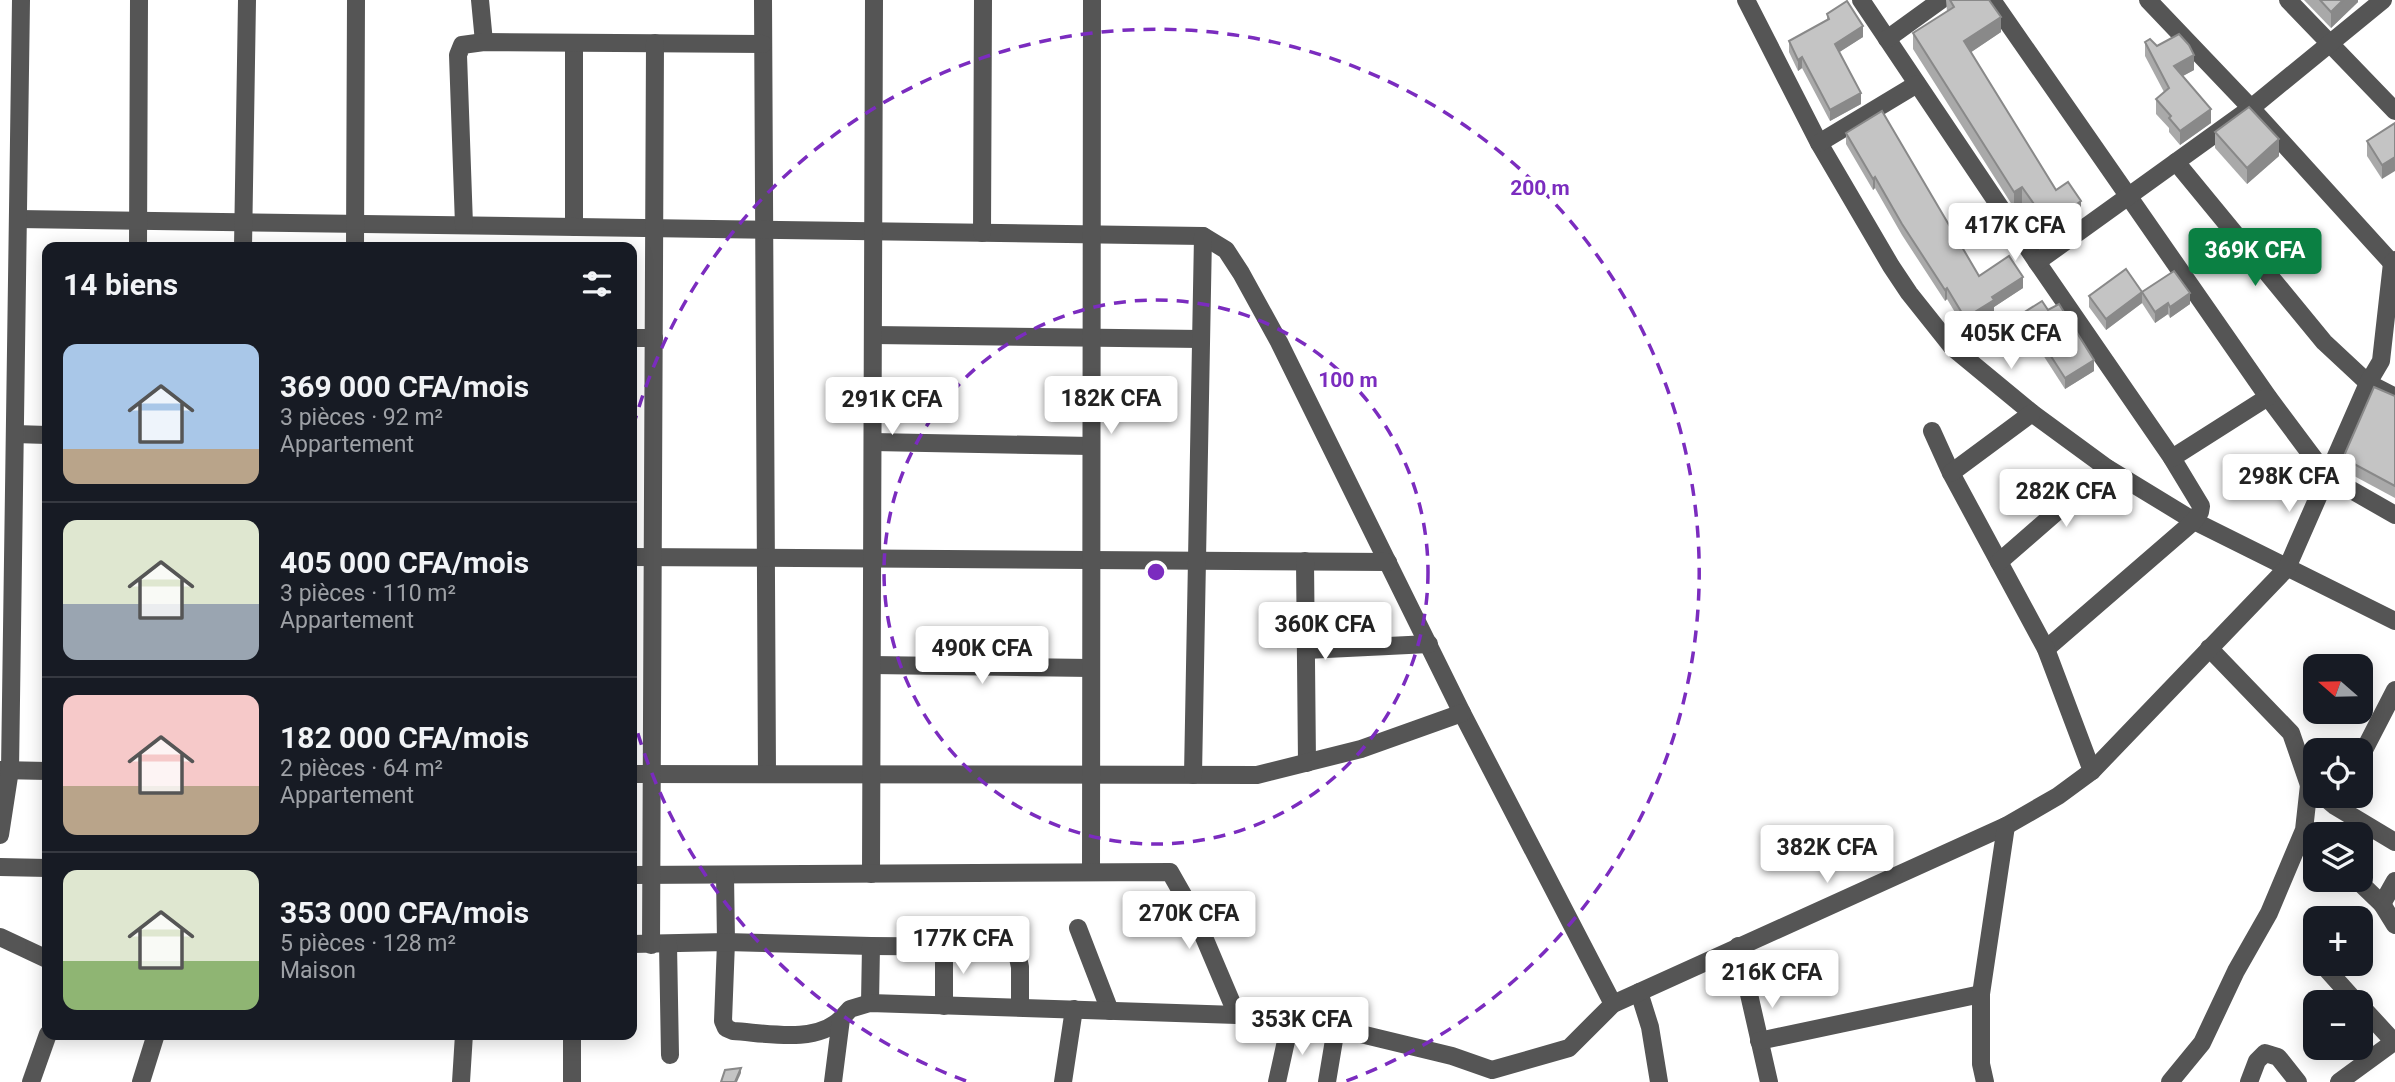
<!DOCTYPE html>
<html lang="fr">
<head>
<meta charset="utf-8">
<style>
	:root { --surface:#171b24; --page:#20242c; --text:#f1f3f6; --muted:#9ea1a6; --line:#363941; --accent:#0b8043 }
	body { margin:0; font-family:Roboto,sans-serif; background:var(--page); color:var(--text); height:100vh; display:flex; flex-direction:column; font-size:26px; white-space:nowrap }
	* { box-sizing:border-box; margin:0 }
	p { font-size:23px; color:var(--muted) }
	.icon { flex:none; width:38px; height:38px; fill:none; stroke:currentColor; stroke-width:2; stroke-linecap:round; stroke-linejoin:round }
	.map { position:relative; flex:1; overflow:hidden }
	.drawer { position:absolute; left:42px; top:242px; width:595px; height:798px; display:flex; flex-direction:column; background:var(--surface); border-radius:14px; box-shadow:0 4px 18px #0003 }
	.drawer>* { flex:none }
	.needle { width:46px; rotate:290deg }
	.controls { position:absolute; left:2303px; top:654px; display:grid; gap:14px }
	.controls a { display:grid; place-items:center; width:70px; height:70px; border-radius:14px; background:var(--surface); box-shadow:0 4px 18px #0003; font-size:35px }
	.price { position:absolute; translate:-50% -60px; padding:0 16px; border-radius:7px; background:#fff; color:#222; font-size:23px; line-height:46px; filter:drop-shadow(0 2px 4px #0008) }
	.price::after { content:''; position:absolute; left:50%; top:42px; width:21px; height:16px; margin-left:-10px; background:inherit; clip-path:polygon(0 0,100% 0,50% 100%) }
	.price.on { background:var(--accent); color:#fff }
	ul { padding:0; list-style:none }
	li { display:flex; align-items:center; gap:21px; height:175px; padding:0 21px }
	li+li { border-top:2px solid var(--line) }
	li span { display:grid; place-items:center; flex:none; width:196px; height:140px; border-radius:14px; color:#555 }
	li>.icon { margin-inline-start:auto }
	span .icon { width:84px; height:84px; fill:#fffc; stroke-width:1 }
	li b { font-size:30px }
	h2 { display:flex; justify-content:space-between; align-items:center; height:84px; padding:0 21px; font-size:30px }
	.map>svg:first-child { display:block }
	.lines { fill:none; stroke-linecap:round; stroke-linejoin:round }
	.minor { stroke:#555; stroke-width:18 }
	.wall { fill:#a9a9a9 }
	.shaded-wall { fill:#898989 }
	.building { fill:#c4c4c4; stroke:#898989; stroke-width:2 }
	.ring { fill:none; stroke:#7b2cbf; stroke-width:3.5; stroke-dasharray:12 9 }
	.centre { fill:#7b2cbf; stroke:#fff; stroke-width:3.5 }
	.ring-label { font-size:21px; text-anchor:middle; font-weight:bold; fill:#7b2cbf; stroke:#fff; stroke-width:7; stroke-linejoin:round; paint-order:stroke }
</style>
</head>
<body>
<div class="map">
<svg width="2395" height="1082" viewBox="0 0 2395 1082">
	<rect width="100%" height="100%" fill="#fff"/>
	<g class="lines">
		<g class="minor">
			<polyline points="480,0 484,42"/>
			<polyline points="763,0 767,774"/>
			<polyline points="1746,0 1819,143 1891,266 1909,293 1952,347 2032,413 2107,468 2194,521 2395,621"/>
			<polyline points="1861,0 2037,262 2172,458 2201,506 2200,512 2194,521 2046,649"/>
			<polyline points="1992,0 2268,397 2327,476 2395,515"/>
			<polyline points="2148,0 2251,108 2392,263"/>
			<polyline points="2288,0 2395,111"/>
			<polyline points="1887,39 1941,0"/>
			<polyline points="574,43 574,227"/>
			<polyline points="1819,143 1917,84"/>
			<polyline points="2176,162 2324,342 2368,383 2395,397"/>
			<polyline points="18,219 1203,236 1226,250 1241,273 1279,342 1462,713 1613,1004"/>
			<polyline points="464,225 458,55 462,45 484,42 763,44"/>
			<polyline points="982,233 983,0"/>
			<polyline points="138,247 139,0"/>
			<polyline points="243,247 247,0"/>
			<polyline points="355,247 356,0"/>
			<polyline points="2037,262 2251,108 2383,0"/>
			<polyline points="873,335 1201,339"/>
			<polyline points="632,338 654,338"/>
			<polyline points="1932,431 1951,473 2046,649 2092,771"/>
			<polyline points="15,434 47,435"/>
			<polyline points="873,442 1091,446"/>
			<polyline points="2172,458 2268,397"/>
			<polyline points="1951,473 2032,413"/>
			<polyline points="632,557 1388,562"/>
			<polyline points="1305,561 1307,763"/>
			<polyline points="1999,562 2107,468"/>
			<polyline points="2209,648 2291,733 2309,785 2315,790"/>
			<polyline points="1306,650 1429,644"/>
			<polyline points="872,665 1091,668"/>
			<polyline points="2361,756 2395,690"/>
			<polyline points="0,770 47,771"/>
			<polyline points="632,774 1257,775 1361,749 1462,713"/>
			<polyline points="1193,775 1203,236"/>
			<polyline points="2323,796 2335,806 2395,842"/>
			<polyline points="0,835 10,770 21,0"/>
			<polyline points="0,867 47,868"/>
			<polyline points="1091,872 1092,0"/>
			<polyline points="871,874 874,0"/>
			<polyline points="632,875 1170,872 1195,916 1237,1015"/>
			<path d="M 725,875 L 726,942 L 723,1021 L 726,1028 L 733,1031 C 766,1033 815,1044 841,1019"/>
			<polyline points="2357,880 2382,904 2395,925"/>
			<polyline points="2382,904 2395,881"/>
			<polyline points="1078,928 1110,1011"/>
			<polyline points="0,937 47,959"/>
			<polyline points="632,944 726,942 871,946 1007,947 1017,953 1020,967 1020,1007"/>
			<polyline points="668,944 670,1055"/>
			<polyline points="651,945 655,43"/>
			<polyline points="1738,946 1769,1082"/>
			<polyline points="944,947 944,1006"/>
			<polyline points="2322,964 2357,1003"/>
			<polyline points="1639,992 1650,1027 1659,1082"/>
			<polyline points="870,1003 871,946"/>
			<polyline points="2361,1006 2394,1042"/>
			<polyline points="1759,1041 1981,994"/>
			<polyline points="31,1082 48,1034"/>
			<polyline points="141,1082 156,1034"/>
			<polyline points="461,1082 464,1034"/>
			<polyline points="572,1082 572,1034"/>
			<polyline points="833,1082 841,1019 850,1009 870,1003 1237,1015 1336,1028 1452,1056 1492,1070 1569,1048 1613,1004 2006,826 2058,796 2092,771 2287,568 2368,383 2381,361 2392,263 2395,260"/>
			<polyline points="1063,1082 1074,1009"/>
			<polyline points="1277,1082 1290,1023"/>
			<polyline points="1327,1082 1336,1028"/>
			<polyline points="1985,1082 1981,1064 1981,994 2006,826"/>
			<polyline points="2170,1082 2202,1043 2236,971 2269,913 2304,830 2309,785"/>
			<polyline points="2249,1082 2257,1061 2265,1053 2278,1057 2298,1082"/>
			<polyline points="2339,1082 2395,1041"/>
		</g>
	</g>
	<g class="wall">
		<polygon points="1946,0 1989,0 2001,32 1971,52 2056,190 2081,217 2048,240 2022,203 2014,208 1913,49 1913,33 1947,12"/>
		<polygon points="2304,0 2358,0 2358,2 2331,28"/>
		<polygon points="1827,14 1863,37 1839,52 1861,104 1830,121 1802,68 1798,71 1789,52 1789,41 1827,20"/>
		<polygon points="2145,42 2157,46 2194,70 2182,76 2211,123 2180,145 2169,132 2169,128 2156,114 2156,99 2164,92 2145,56"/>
		<polygon points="2395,123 2382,179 2367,156 2367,141"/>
		<polygon points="2215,132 2279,156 2247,184 2215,148"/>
		<polygon points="1846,133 1979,276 2023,288 1994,307 1994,312 1965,329 1947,299 1945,301 1902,235 1875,188 1873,190 1846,144"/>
		<polygon points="2142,292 2190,304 2170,318 2168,314 2155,323 2142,303 2106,330 2089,307 2089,296"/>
		<polygon points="2048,310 2094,371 2065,389 2023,324 2023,313"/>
		<polygon points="2395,396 2395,498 2343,470 2343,458"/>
	</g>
	<g class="shaded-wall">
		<polygon points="2343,0 2358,0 2358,2 2331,28 2331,12"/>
		<polygon points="2001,17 2001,32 1964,57 1964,41"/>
		<polygon points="1863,26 1863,37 1835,55 1835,44"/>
		<polygon points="2194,55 2194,70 2174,81 2174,66"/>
		<polygon points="1802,57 1802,68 1798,71 1798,60"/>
		<polygon points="1861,93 1861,104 1830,121 1830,110"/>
		<polygon points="2211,109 2211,123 2180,145 2180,131"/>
		<polygon points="2279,139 2279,156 2247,184 2247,168"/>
		<polygon points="2395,157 2395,171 2382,179 2382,165"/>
		<polygon points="1875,177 1875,188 1873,190 1873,179"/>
		<polygon points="2022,187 2022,203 2014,208 2014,192"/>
		<polygon points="2081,201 2081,217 2048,240 2048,224"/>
		<polygon points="2023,277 2023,288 1994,307 1994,312 1965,329 1965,318 1992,297"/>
		<polygon points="1947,288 1947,299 1945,301 1945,290"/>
		<polygon points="2142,292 2142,303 2106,330 2106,319"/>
		<polygon points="2190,293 2190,304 2170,318 2170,307"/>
		<polygon points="2168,303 2168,314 2155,323 2155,312"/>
		<polygon points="2094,360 2094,371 2065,389 2065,378"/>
		<polygon points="741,1068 741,1073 737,1082 735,1082"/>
	</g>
	<g class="building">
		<polygon points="1950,0 1989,0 2001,17 1964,41 2056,190 2068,182 2081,201 2048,224 2022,187 2014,192 1913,33 1954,7"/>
		<polygon points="2320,0 2343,0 2331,12"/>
		<polygon points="1847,1 1863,26 1835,44 1861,93 1830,110 1802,57 1798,60 1789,41 1829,19 1827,14"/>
		<polygon points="2179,34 2189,45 2194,55 2174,66 2211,109 2180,131 2169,118 2171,116 2156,99 2169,88 2145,42 2150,39 2157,46"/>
		<polygon points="2249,107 2279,139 2247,168 2215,132"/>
		<polygon points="1882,111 1979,276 2009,256 2023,277 1992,297 1994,300 1965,318 1947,288 1945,290 1902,224 1875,177 1873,179 1846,133"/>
		<polygon points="2395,123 2395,157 2382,165 2367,141"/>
		<polygon points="2126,269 2142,292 2106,319 2089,296"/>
		<polygon points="2174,271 2190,293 2170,307 2168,303 2155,312 2142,292"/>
		<polygon points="2042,301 2048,310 2059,304 2094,360 2065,378 2023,313"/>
		<polygon points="2374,387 2395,396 2395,486 2343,458"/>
		<polygon points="741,1068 735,1082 721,1082 725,1070"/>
	</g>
	<g class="ring">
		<circle cx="1156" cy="572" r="272"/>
		<path d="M966 1081A543 543 0 0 1 633 717M633 427A543 543 0 1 1 1346 1081"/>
	</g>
	<circle cx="1156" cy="572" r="10" class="centre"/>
	<g class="ring-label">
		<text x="1540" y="195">200 m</text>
		<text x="1348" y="387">100 m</text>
	</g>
</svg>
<div class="controls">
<a><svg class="needle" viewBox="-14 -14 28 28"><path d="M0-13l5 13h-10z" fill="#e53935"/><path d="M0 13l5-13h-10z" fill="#9ea1a6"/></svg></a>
<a><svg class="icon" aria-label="locate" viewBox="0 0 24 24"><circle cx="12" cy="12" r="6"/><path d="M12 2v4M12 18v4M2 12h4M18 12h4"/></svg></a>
<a><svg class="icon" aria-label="layers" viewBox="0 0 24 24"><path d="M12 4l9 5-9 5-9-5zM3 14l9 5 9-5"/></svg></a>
<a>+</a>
<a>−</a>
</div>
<b class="price" style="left:2015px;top:263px">417K CFA</b>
<b class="price on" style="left:2255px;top:288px">369K CFA</b>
<b class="price" style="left:2011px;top:371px">405K CFA</b>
<b class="price" style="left:1111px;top:436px">182K CFA</b>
<b class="price" style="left:892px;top:437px">291K CFA</b>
<b class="price" style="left:2289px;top:514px">298K CFA</b>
<b class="price" style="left:2066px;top:529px">282K CFA</b>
<b class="price" style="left:1325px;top:662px">360K CFA</b>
<b class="price" style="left:982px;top:686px">490K CFA</b>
<b class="price" style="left:1827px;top:885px">382K CFA</b>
<b class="price" style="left:1189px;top:951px">270K CFA</b>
<b class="price" style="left:963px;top:976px">177K CFA</b>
<b class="price" style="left:1772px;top:1010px">216K CFA</b>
<b class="price" style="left:1302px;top:1057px">353K CFA</b>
<section class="drawer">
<h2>14 biens<svg class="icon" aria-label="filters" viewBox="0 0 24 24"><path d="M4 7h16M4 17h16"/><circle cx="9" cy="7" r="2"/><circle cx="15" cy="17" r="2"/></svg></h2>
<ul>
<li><span style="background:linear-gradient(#a9c7e8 75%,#b9a48a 0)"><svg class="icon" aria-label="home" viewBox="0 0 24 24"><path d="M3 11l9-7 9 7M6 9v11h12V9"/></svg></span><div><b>369 000 CFA/mois</b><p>3 pièces · 92 m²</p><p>Appartement</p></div></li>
<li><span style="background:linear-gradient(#dfe7d0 60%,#9aa5b1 0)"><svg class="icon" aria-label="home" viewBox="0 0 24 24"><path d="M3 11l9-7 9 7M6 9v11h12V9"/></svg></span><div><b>405 000 CFA/mois</b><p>3 pièces · 110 m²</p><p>Appartement</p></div></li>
<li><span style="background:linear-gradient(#f6c9c9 65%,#b9a48a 0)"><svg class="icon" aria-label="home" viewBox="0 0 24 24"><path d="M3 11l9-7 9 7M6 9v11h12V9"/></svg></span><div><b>182 000 CFA/mois</b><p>2 pièces · 64 m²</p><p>Appartement</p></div></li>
<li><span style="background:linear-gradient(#dfe7d0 65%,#8fb573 0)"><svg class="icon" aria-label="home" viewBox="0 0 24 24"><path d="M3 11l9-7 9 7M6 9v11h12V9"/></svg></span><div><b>353 000 CFA/mois</b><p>5 pièces · 128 m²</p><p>Maison</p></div></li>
</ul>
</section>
</div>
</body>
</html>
